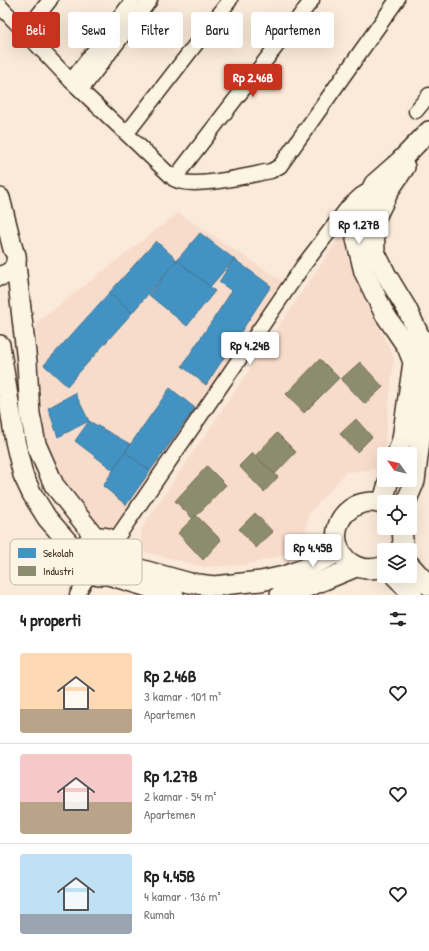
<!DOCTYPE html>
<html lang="id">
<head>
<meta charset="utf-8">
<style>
	:root { --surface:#fff; --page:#f2f2f2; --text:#222; --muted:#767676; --line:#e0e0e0; --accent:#c8321e }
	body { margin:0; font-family:"Patrick Hand",sans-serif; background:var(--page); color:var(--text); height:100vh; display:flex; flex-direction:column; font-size:15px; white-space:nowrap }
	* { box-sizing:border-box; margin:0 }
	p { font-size:13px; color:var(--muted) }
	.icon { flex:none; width:22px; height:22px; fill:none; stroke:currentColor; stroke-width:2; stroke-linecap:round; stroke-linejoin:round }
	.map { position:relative; height:595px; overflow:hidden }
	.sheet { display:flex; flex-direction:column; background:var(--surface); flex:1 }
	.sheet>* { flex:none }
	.banner { position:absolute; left:12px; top:12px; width:405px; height:36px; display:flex; gap:8px }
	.needle { width:26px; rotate:304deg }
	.tools { position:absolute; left:377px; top:447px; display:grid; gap:8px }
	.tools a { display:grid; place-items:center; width:40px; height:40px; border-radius:4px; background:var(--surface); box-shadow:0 4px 16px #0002; font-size:20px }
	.price { position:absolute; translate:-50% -34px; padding:0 9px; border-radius:4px; background:#fff; color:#222; font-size:13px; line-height:26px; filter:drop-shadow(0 1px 2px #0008) }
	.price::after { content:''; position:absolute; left:50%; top:24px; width:12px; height:9px; margin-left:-6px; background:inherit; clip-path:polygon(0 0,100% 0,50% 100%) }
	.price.current { background:var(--accent); color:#fff }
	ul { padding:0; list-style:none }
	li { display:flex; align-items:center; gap:12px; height:100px; padding:0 20px }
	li+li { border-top:1px solid var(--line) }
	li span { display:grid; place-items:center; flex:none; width:112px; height:80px; border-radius:4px; color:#555 }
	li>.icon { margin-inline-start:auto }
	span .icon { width:48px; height:48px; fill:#fffc; stroke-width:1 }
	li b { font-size:17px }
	h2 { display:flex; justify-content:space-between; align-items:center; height:48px; padding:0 20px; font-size:17px }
	.pill { padding:0 14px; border-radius:4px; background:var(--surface); box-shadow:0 4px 16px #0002; font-size:14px; line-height:36px }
	.pill.current { background:var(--accent); color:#fff }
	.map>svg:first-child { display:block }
	.built { fill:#f8dccb }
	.schools { fill:#4393c3; stroke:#417492 }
	.industry { fill:#8c8c6e; stroke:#746f56 }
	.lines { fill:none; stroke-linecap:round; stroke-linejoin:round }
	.street-casing { stroke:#3b2a1e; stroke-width:17 }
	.secondary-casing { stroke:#3b2a1e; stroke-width:22 }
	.street { stroke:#fcf5e5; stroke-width:14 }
	.secondary { stroke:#fcf5e5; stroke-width:19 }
	.key { fill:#fcf5e5; stroke:#c2b8a9; stroke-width:1 }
	.key-label { font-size:11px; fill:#3b2a1e }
</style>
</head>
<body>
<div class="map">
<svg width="429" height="595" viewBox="0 0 429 595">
	<rect width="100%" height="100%" fill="#faead9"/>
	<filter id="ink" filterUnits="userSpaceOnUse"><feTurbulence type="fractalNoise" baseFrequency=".025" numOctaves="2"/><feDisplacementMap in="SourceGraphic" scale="8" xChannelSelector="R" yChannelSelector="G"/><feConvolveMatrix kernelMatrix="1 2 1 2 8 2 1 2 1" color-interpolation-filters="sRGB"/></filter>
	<g filter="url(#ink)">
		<g class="built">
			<polygon points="178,213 284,282 116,528 93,523 75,503 50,454 44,435 36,323"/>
			<polygon points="351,220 347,253 354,274 394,358 382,469 346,472 308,515 305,549 292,553 246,565 204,567 141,551 141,529"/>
		</g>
		<g class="schools">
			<polygon points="200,233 234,259 210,287 177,260"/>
			<polygon points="156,241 177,260 132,313 109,293"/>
			<polygon points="234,259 271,286 206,385 182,366 232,291 219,282"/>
			<polygon points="177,260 215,291 187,326 149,295"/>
			<polygon points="109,293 132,313 67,386 44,365"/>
			<polygon points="170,388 195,408 150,471 125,452"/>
			<polygon points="75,393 89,421 58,437 48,408"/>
			<polygon points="89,421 130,444 113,470 75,441"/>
			<polygon points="125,452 150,471 126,505 103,486"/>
		</g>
		<g class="industry">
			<polygon points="320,359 339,378 304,413 286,394"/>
			<polygon points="360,362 383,387 365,404 341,379"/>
			<polygon points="356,419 372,437 357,452 340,434"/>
			<polygon points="277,433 296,452 275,474 255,456"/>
			<polygon points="252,453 278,477 264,492 239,466"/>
			<polygon points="207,466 226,485 193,519 175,501"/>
			<polygon points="255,513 273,532 256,548 239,529"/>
			<polygon points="196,515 221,540 203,560 178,533"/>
		</g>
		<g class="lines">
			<defs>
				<g id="street">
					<path d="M 0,6 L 71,81 L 174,179 C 192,190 249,175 271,171 L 280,166 L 397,0"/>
					<polyline points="24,33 50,0"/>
					<polyline points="71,81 133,0"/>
					<polyline points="81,90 150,0"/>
					<polyline points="416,111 429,95"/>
					<polyline points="127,133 230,0"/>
					<polyline points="174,179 312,0"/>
					<polyline points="114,542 303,266 348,207 361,195 371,189"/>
					<polyline points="77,595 90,573"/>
				</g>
				<g id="secondary">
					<polyline points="405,167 390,189 374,221 375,252 387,276 407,309 428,354 429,363"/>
					<polyline points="0,198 13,249"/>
					<polyline points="16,265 27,362 30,414 36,444 54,485 95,537"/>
					<path d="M 0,276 C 11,274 18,267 16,255"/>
					<polyline points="0,345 15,441 23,475 32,494 47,518 81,557"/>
					<polyline points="397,454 402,439 413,362 407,347 384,313 364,272 356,239 361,210 374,184 399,162 429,131"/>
					<polyline points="406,502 415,481 429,368"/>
					<polyline points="382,504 389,480"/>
					<path d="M 384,505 C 375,501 364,501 355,506 C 318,526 341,582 384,566"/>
					<circle cx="101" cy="556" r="19"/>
					<polyline points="400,550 403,542 402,528"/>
					<polyline points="120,554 136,568 190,583 214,586 261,581 284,576 306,568 340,552"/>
					<polyline points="410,565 429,586"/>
					<polyline points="108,575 174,595"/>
					<polyline points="395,576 413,595"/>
					<polyline points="280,595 305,588 356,567"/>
				</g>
			</defs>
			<use href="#street" class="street-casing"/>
			<use href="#secondary" class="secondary-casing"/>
			<use href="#street" class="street"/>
			<use href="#secondary" class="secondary"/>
		</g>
	</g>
	<rect x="10" y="539" width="132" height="46" rx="6" class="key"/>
	<rect x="18" y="548" width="18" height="10" fill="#4393c3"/>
	<rect x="18" y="566" width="18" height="10" fill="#8c8c6e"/>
	<g class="key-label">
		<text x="43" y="557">Sekolah</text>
		<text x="43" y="575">Industri</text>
	</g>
</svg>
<div class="tools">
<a><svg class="needle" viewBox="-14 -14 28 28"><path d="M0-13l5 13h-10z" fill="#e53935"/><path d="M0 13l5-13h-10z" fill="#767676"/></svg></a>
<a><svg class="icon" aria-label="locate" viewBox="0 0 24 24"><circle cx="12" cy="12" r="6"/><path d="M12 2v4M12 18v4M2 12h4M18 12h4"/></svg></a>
<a><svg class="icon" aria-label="layers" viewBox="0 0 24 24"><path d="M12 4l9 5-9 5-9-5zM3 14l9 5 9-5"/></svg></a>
</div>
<b class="price current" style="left:253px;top:98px">Rp 2.46B</b>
<b class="price" style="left:359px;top:245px">Rp 1.27B</b>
<b class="price" style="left:250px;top:366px">Rp 4.24B</b>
<b class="price" style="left:313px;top:568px">Rp 4.45B</b>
<div class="banner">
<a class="pill current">Beli</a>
<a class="pill">Sewa</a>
<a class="pill">Filter</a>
<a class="pill">Baru</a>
<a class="pill">Apartemen</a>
</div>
</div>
<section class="sheet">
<h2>4 properti<svg class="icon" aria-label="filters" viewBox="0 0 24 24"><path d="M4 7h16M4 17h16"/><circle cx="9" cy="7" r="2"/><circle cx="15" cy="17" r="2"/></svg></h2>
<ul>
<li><span style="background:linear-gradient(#ffd9b3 70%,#b9a48a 0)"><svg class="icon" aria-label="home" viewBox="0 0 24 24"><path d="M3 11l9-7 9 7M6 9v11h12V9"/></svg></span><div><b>Rp 2.46B</b><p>3 kamar · 101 m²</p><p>Apartemen</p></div><svg class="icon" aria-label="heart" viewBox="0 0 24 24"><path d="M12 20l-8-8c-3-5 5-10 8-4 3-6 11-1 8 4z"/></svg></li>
<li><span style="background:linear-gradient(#f6c9c9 60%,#b9a48a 0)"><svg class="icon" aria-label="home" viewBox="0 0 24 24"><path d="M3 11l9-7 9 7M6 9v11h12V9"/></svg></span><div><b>Rp 1.27B</b><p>2 kamar · 54 m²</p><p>Apartemen</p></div><svg class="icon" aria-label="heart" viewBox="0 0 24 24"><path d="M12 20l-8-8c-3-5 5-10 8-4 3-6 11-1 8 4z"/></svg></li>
<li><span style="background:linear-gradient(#bfe0f5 75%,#9aa5b1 0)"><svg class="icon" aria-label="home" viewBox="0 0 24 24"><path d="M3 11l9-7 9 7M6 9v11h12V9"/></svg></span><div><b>Rp 4.45B</b><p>4 kamar · 136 m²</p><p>Rumah</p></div><svg class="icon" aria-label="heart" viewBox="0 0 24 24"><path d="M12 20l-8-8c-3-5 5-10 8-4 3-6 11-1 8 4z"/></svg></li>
</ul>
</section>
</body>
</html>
